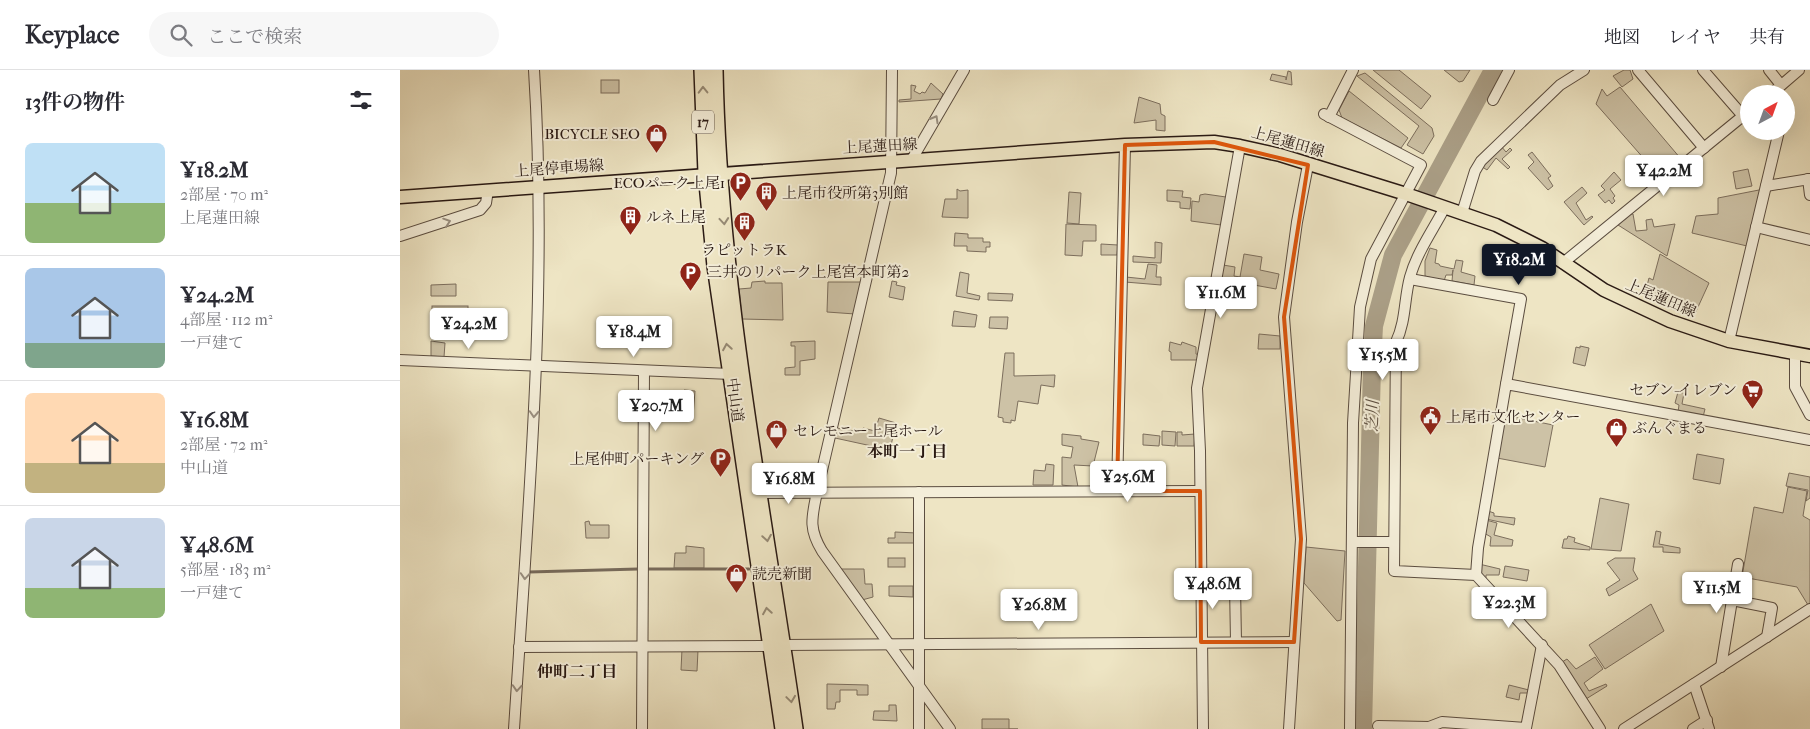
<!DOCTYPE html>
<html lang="ja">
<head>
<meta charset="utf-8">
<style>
	:root { --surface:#fff; --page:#f7f7f7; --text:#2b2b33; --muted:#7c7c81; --line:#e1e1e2; --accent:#111827 }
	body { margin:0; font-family:"IM FELL French Canon","Noto Serif JP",serif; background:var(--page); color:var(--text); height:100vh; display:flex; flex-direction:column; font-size:19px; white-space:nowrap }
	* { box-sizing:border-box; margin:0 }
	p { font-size:16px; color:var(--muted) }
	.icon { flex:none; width:28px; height:28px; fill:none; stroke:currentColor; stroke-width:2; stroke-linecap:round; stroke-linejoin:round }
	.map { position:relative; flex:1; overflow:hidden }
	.side { display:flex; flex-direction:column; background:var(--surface); width:400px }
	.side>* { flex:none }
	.needle { width:32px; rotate:41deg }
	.controls { position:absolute; left:1340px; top:15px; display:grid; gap:10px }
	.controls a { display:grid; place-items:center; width:55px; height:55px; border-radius:50%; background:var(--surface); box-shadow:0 5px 20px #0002; font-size:25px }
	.price { position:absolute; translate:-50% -42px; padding:0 11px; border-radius:5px; background:#fff; color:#222; font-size:16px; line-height:32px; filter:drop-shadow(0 1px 2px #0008) }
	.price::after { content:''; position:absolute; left:50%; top:30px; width:15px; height:11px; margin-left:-8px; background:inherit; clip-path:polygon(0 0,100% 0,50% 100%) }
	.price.current { background:var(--accent); color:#fff }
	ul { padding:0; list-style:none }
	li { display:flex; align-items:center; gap:15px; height:125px; padding:0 25px }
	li+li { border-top:1px solid var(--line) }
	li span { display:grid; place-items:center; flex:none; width:140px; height:100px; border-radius:8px; color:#555 }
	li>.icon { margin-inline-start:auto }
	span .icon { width:60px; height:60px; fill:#fffc; stroke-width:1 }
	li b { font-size:21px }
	h2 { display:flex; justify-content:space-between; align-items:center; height:60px; padding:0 25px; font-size:21px }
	header { display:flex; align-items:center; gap:30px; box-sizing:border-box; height:70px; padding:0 25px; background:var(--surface); border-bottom:1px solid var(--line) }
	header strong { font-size:24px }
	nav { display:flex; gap:28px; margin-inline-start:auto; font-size:18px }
	.search { width:350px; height:45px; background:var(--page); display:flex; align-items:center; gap:12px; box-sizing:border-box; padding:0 18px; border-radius:28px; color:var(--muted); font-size:19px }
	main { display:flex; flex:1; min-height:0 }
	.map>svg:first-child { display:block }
	.green { fill:#cdc2a6; stroke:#7c6e5d }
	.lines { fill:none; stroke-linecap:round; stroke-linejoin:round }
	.stream { stroke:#776a5a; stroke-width:3 }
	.river { stroke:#aba088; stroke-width:18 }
	.minor-casing { stroke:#5b4d40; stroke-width:12 }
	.major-casing { stroke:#2a1a14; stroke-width:15 }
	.highway-casing { stroke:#2a1a14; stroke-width:18 }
	.minor { stroke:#f4eed9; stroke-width:10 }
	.major { stroke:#eee5c4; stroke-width:12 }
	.highway { stroke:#eee5c4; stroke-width:15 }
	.oneway { stroke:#968a75 }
	.oneway2 { stroke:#998f80 }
	.marked { fill:none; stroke:#de560c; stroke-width:4; stroke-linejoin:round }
	.labels { text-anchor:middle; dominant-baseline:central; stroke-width:4; stroke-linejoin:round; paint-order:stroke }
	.shield { fill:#f4eed9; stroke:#675a4f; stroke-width:1 }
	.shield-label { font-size:14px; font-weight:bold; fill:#2a1a14 }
	.poi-label { font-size:15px; fill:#2a1a14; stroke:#f4eed9; text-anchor:start }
	.street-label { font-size:15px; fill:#2a1a14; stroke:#f4eed9 }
	.water-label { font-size:16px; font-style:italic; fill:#5e5042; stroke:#f4eed9 }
	.neighbourhood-label { font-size:16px; font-weight:bold; fill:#2a1a14; stroke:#f4eed9 }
</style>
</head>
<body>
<header>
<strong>Keyplace</strong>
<div class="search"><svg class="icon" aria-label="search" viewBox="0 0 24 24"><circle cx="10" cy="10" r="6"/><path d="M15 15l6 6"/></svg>ここで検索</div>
<nav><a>地図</a><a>レイヤ</a><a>共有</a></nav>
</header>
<main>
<section class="side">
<h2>13件の物件<svg class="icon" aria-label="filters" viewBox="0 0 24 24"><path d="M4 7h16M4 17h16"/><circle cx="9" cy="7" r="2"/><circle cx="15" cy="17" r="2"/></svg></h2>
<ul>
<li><span style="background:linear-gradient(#bfe0f5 60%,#8fb573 0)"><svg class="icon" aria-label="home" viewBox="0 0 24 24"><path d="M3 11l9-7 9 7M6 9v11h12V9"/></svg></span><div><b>¥18.2M</b><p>2部屋 · 70 m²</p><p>上尾蓮田線</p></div></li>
<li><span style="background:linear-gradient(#a9c7e8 75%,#7fa58c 0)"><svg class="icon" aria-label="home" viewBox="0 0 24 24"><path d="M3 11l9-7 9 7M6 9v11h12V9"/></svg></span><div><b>¥24.2M</b><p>4部屋 · 112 m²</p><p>一戸建て</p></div></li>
<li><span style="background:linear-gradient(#ffd9b3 70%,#c2b280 0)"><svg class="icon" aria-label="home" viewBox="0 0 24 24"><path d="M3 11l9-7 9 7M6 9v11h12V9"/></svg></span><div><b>¥16.8M</b><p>2部屋 · 72 m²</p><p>中山道</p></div></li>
<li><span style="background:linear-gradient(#c9d6e8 70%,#8fb573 0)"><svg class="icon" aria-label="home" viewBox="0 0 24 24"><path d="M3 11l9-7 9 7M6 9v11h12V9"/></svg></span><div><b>¥48.6M</b><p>5部屋 · 183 m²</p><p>一戸建て</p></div></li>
</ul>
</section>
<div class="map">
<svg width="1410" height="659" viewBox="0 0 1410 659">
	<rect width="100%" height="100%" fill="#eee5c4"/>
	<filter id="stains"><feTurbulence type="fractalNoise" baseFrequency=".004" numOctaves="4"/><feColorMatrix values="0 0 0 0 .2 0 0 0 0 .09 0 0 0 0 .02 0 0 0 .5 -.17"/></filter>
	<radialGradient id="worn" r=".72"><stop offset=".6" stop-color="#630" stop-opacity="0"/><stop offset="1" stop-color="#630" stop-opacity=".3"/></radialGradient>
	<g class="green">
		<polygon points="973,0 999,0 1031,26 1021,39"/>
		<polygon points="1044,0 1070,0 1063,11 1059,12"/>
		<polygon points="1224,0 1230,0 1233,9 1222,17 1213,6"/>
		<polygon points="888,1 891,2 892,15 870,10 872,4 886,7 886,10"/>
		<polygon points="965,3 1032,58 1034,66 1023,84 1007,75 1019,56 957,6"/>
		<rect x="201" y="10" width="18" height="13"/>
		<polygon points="531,13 543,24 541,29 499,32 499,30 511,29 511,15 516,16 514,21 520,24 522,22 525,23"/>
		<polygon points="1220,17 1281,89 1260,107 1196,34 1202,19 1207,26"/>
		<polygon points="949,21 1008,68 1001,78 942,48 939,40"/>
		<polygon points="739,27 760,34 761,44 765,46 765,61 756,60 756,50 734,53"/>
		<polygon points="1101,76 1106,82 1110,78 1112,80 1102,89 1110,97 1108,99 1096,88 1087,100 1081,96"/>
		<polygon points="1132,82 1151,106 1148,108 1153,116 1148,120 1128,98 1134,92 1128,85"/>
		<polygon points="1348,99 1352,116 1336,119 1333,102"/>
		<polygon points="1214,102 1221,110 1210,119 1215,126 1213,128 1215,131 1212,134 1209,130 1205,133 1198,125 1205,120 1201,116"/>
		<polygon points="1182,117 1187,123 1176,133 1186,150 1192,146 1193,147 1184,155 1164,132"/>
		<polygon points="557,119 560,121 568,120 568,148 542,147 545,129 557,129"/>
		<polygon points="767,120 783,121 782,127 791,128 790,139 780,138 780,132 767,131"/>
		<polygon points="1359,120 1362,123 1347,176 1292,163 1296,146 1318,144 1318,128"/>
		<polygon points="669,122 681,123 679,154 667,153"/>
		<polygon points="805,124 826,127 821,155 791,151 792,131 799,132 800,125"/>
		<polygon points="1231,144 1233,144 1236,161 1247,160 1246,150 1252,149 1254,157 1275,154 1267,186 1218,155"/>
		<polygon points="666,154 696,155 696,171 683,171 682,186 665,185"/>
		<polygon points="555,163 568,164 568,168 583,168 583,172 590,172 590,177 586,177 586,182 567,181 567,176 554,176"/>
		<polygon points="755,172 762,173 761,193 733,192 733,186 755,188"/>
		<polygon points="701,174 718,175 717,185 701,185"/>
		<polygon points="1030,178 1037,180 1035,193 1039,194 1040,196 1054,199 1056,190 1063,191 1061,202 1075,206 1074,215 1052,211 1053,200 1052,205 1046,205 1044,211 1025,206 1025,191"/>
		<polygon points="844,184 862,187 860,200 879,204 876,219 821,209 823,195 835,197 834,206 840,207"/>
		<polygon points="1260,184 1309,213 1293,248 1244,227 1249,208 1253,210"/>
		<polygon points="748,194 757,195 756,207 761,207 761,215 725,212 726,207 745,209"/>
		<polygon points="560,202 569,204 567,223 580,226 579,230 556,226"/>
		<polygon points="365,211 365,213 382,213 383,250 342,249 339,219 351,218 352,212"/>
		<polygon points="492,211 497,212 496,215 505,217 503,230 489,227"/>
		<polygon points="428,212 462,212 455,244 427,242"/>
		<polygon points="56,214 56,226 31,226 31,215"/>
		<polygon points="588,223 613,224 612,231 588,230"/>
		<rect x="32" y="236" width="36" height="10"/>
		<polygon points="554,241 577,245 575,257 552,256"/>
		<polygon points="590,247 608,247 607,259 589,258"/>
		<polygon points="859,264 880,266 880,279 858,279"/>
		<polygon points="31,271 45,273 44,287 31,286"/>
		<polygon points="415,271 415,289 400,291 400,305 385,305 385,298 395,297 395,276 391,276 391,272"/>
		<polygon points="770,272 781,275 782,272 796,277 796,284 800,285 799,290 771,290 771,282 769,281"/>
		<polygon points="1180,276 1189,278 1185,296 1173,293 1176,277 1180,278"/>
		<polygon points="605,283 614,283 614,306 655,305 654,317 641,315 638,334 618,331 615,351 611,350 611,353 603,352 603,348 598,347"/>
		<polygon points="284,320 295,321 293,347 282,346"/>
		<polygon points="1278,322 1284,323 1282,334 1305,339 1303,347 1278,342 1279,335 1275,333"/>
		<polygon points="1104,345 1153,355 1145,397 1097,388"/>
		<polygon points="479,348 496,353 490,380 435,368 437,358 461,362 463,358 475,361"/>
		<polygon points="762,361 776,362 775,376 762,375"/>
		<polygon points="777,362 782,362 782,365 795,364 794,376 777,376"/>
		<polygon points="662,364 681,366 681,369 699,372 693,396 674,395 678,417 662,415 662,387 671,388 673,377 662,375"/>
		<polygon points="743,364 760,366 759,376 743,375"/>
		<polygon points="1297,384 1324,389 1320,414 1293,409"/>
		<polygon points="646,394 654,395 653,415 633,415 634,400 645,401"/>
		<polygon points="1389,403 1410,407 1410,428 1406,431 1408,420 1386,416"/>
		<polygon points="1388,417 1407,421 1403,446 1410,450 1410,533 1408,535 1397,517 1342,507 1354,437 1383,443"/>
		<polygon points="1200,428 1229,434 1221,481 1191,479"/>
		<polygon points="1088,441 1094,443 1094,446 1115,448 1114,455 1086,449"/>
		<polygon points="1086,450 1097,453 1094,465 1113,470 1112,476 1090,476 1091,467 1084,463"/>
		<polygon points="189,451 190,455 209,455 209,468 186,468 185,452"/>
		<polygon points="1256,461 1261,462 1259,474 1280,478 1280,483 1263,482 1263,477 1253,477"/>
		<polygon points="495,462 517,463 516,473 488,473 488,468 495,468"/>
		<polygon points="1168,466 1175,468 1174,472 1190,477 1190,480 1162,478 1164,469 1167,469"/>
		<polygon points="286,476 304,478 304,498 274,498 275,483 286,483"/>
		<polygon points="906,477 945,481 941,550 937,551 904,513"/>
		<rect x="488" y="488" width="17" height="9"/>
		<polygon points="1215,488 1235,488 1233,500 1238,509 1209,526 1206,519 1220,510 1207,493"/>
		<polygon points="1079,494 1100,499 1099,505 1086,505 1086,509 1080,502"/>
		<polygon points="1105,496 1129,500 1127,511 1103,507"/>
		<polygon points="441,499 464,499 465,514 472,514 473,527 462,530"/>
		<polygon points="489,516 513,516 513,527 489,526"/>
		<polygon points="1251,534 1264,561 1205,599 1189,575"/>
		<polygon points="282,579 298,580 297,601 281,600"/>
		<polygon points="1195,587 1203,599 1184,613 1189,621 1206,614 1207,616 1186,629 1162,592 1167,589 1176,599"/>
		<polygon points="427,614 468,615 468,625 457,625 457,620 440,620 440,632 436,632 435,639 427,639"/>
		<polygon points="1109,615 1129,620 1129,623 1120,623 1119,630 1106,627"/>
		<polygon points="489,635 496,635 497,651 473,650 474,641 489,641"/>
		<polygon points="582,649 609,649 609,659 618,659 582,659"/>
	</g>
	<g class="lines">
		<g class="stream">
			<polyline points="246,499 349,499"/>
			<polyline points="129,502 238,499"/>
		</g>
		<polyline class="river" points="963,659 972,296 974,256 993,185 1093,0"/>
		<defs>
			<g id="minor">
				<path d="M 492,0 L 491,103 L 417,422 C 412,447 408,458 422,481 L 550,659"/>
				<polyline points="1238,0 1304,78"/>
				<polyline points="1303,0 1343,46"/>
				<polyline points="1369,0 1381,15"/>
				<polyline points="1371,24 1399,0"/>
				<polyline points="1093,30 1109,0"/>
				<polyline points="924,44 1021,95 971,189 960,237 953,353 950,659"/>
				<polyline points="929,47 953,0"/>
				<polyline points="511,91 564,0"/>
				<polyline points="1408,109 1410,125"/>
				<polyline points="1366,116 1410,109"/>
				<path d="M 1045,137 C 1033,160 1017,182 1010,207 C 1004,229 1006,251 996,272 L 994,501 L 1076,505 L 1159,595 L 1200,659"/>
				<polyline points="1062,143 1075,101 1081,91 1160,15 1184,0"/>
				<polyline points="1356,157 1410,170"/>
				<polyline points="0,166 80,140 86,133 88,120"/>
				<polyline points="1163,193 1349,41"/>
				<polyline points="1010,209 1121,229 1106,314"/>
				<polyline points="1329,271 1379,61"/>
				<polyline points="1395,283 1395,317 1410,345"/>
				<polyline points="0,290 331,304"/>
				<polyline points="717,421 725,75"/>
				<polyline points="519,422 519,659"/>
				<polyline points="361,423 800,421"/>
				<polyline points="952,472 994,472"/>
				<polyline points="1076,505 1078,478 1106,314 1410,370"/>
				<polyline points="800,515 835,515 836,572"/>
				<polyline points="1332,530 1372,538 1367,567"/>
				<polyline points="383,575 894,572"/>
				<polyline points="119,577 372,576"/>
				<polyline points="1321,597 1338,494"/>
				<polyline points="1294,614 1309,659"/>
				<polyline points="978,656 1029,657 1042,652 1126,658 1142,575"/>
				<path d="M 114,659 C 128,440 148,220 134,0"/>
				<polyline points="242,659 244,301"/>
				<polyline points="803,659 800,381 797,318 840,76"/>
				<polyline points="889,659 901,469 884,247 897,152 908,95"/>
				<polyline points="1224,659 1410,539"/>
				<polyline points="1293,659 1307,650"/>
			</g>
			<polyline id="major" points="0,127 725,75 814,72 840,76 880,85 1006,124 1096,155 1142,178 1204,220 1270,251 1329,271 1410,286"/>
			<g id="highway">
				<polyline points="302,0 306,103 315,196 383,659"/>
				<path d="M 315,0 C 319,220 364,441 395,659"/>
			</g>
		</defs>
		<use href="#minor" class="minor-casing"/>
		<use href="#major" class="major-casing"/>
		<use href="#highway" class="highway-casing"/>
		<use href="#minor" class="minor"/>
		<use href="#major" class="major"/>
		<use href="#highway" class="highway"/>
	</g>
	<defs><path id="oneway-chevron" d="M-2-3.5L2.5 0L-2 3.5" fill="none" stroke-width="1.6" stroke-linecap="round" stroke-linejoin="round" transform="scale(1.25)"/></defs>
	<g class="oneway">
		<use href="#oneway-chevron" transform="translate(303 20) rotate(-91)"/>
		<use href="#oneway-chevron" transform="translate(324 151) rotate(85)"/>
		<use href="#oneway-chevron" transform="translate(327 277) rotate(-99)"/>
		<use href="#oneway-chevron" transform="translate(367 468) rotate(81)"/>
		<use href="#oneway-chevron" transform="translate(367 541) rotate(-99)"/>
		<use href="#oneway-chevron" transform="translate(391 629) rotate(82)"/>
	</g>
	<g class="oneway2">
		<use href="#oneway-chevron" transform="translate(535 49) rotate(-60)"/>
		<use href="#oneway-chevron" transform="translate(47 152) rotate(-19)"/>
		<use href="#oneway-chevron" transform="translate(134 344) rotate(93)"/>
		<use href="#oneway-chevron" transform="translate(125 506) rotate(94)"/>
		<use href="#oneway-chevron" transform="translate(117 618) rotate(94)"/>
	</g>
	<path class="marked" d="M 814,72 L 908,95 L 884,247 L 901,469 L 894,572 L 801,572 L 800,421 L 717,421 L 725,75 Z"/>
	<defs>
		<symbol id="shop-pin" viewBox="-11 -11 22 30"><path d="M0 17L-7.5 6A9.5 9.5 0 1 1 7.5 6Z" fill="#8f2418" stroke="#f4eed9"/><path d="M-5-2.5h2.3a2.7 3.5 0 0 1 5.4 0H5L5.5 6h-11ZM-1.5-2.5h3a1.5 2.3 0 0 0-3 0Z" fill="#fff"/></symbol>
		<symbol id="parking-pin" viewBox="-11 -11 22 30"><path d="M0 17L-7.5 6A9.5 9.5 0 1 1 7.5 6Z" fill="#8f2418" stroke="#f4eed9"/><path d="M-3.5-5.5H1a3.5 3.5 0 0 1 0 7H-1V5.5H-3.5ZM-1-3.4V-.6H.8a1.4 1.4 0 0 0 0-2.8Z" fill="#fff"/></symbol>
		<symbol id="building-pin" viewBox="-11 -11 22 30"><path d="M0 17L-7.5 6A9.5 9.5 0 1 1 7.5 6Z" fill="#8f2418" stroke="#f4eed9"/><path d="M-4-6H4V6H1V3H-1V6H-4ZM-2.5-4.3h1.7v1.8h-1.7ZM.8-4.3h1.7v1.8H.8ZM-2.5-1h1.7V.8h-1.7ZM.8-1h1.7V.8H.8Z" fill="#fff"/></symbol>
		<symbol id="supermarket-pin" viewBox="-11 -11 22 30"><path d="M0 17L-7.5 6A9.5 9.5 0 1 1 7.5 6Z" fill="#8f2418" stroke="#f4eed9"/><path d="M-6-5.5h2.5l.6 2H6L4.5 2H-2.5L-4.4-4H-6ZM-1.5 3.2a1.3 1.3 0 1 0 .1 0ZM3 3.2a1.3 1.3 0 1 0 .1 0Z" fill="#fff"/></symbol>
		<symbol id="civic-pin" viewBox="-11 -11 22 30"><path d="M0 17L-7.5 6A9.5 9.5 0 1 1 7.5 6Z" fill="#8f2418" stroke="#f4eed9"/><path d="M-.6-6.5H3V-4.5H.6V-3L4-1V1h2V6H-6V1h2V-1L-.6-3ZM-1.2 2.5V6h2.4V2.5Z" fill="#fff"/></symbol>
	</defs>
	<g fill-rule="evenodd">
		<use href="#shop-pin" x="244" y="52" width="25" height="34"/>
		<use href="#parking-pin" x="328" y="100" width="25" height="34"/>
		<use href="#building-pin" x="354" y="110" width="25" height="34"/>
		<use href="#building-pin" x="218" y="134" width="25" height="34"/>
		<use href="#building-pin" x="332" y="140" width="25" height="34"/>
		<use href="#parking-pin" x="278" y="190" width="25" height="34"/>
		<use href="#supermarket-pin" x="1340" y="308" width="25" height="34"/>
		<use href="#civic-pin" x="1018" y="334" width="25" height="34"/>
		<use href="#shop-pin" x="1204" y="346" width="25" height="34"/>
		<use href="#shop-pin" x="364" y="348" width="25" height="34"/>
		<use href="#parking-pin" x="308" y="376" width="25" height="34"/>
		<use href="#shop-pin" x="324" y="492" width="25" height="34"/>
	</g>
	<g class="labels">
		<rect class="shield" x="292" y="40.5" width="22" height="23" rx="4"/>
		<g class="shield-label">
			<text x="303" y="52">17</text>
		</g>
		<g class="poi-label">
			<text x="240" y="64" text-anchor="end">BICYCLE SEO</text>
			<text x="325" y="113" text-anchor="end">ECOパーク上尾1</text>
			<text x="382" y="123">上尾市役所第3別館</text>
			<text x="246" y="147">ルネ上尾</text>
			<text x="344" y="180" text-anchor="middle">ラピットラK</text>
			<text x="307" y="202">三井のリパーク上尾宮本町第2</text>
			<text x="1337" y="320" text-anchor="end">セブン-イレブン</text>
			<text x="1046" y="347">上尾市文化センター</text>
			<text x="1232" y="358">ぶんぐまる</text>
			<text x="393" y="361">セレモニー上尾ホール</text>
			<text x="304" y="389" text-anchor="end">上尾仲町パーキング</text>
			<text x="352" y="504">読売新聞</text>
		</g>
		<g class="street-label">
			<text transform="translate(888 72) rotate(16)">上尾蓮田線</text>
			<text transform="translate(480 76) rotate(-3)">上尾蓮田線</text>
			<text transform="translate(159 98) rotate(-4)">上尾停車場線</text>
			<text transform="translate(1261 228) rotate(23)">上尾蓮田線</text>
			<text transform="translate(335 330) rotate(82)">中山道</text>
		</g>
		<g class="water-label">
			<text transform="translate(972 346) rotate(-88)">芝川</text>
		</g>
		<g class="neighbourhood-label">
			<text x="507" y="381">本町一丁目</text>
			<text x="177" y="601">仲町二丁目</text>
		</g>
	</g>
	<rect width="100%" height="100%" filter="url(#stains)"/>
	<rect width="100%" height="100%" fill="url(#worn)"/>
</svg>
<div class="controls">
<a><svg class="needle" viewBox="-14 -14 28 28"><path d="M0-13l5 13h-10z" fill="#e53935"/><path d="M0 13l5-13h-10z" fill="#7c7c81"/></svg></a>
</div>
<b class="price" style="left:1264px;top:127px">¥42.2M</b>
<b class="price current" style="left:1119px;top:216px">¥18.2M</b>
<b class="price" style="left:821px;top:249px">¥11.6M</b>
<b class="price" style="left:69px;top:280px">¥24.2M</b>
<b class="price" style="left:234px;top:288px">¥18.4M</b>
<b class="price" style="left:983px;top:311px">¥15.5M</b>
<b class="price" style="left:256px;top:362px">¥20.7M</b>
<b class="price" style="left:728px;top:433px">¥25.6M</b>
<b class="price" style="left:389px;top:435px">¥16.8M</b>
<b class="price" style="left:813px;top:540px">¥48.6M</b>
<b class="price" style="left:1317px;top:544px">¥11.5M</b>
<b class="price" style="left:1109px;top:559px">¥22.3M</b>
<b class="price" style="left:639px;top:561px">¥26.8M</b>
</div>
</main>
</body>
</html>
